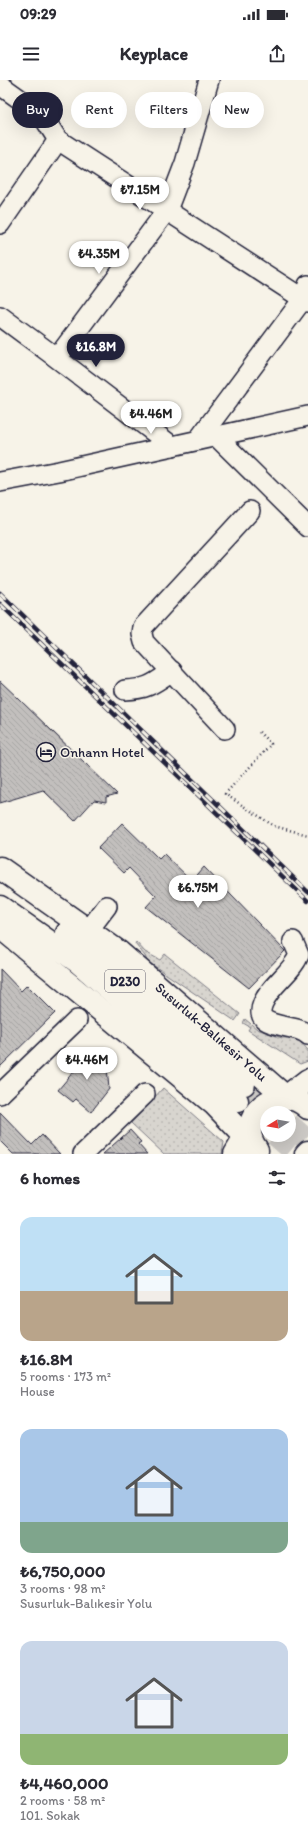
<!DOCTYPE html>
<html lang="en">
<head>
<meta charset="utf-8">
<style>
	:root { --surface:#fff; --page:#f7f7f7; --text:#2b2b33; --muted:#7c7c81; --accent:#22223b }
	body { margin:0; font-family:Itim,sans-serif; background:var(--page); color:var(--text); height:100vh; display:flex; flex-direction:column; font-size:15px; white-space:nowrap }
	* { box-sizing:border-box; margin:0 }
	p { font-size:13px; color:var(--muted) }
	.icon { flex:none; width:22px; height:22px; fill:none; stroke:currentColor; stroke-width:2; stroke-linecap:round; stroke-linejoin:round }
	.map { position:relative; height:1074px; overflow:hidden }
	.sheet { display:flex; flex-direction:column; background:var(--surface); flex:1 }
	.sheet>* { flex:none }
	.hud { position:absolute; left:12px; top:12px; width:284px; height:36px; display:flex; gap:8px }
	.needle { width:26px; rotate:259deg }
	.fabs { position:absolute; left:260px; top:1026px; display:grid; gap:8px }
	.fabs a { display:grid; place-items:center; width:36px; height:36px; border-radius:50%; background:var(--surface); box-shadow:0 4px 16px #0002; font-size:20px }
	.price { position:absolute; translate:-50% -34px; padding:0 9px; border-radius:14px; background:#fff; color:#222; font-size:13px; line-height:26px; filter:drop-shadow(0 1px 2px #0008) }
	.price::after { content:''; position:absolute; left:50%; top:24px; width:12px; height:9px; margin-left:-6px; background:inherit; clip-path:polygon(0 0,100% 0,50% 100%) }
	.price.current { background:var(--accent); color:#fff }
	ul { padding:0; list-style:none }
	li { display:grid; align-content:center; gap:8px; height:212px; padding:0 20px }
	li span { display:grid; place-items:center; height:124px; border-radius:12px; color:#555 }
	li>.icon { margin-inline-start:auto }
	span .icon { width:72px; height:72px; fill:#fffc; stroke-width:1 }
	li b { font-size:17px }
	h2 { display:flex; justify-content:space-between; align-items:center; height:48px; padding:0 20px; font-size:17px }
	.pill { padding:0 14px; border-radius:18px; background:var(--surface); box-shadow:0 4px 16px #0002; font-size:14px; line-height:36px }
	.pill.current { background:var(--accent); color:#fff }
	.status { display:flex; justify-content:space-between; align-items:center; height:28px; padding:0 20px; background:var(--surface); direction:ltr }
	.status svg { height:11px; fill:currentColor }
	header { display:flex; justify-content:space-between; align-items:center; height:52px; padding:0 20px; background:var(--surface); font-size:18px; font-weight:700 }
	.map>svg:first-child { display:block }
	.grass { fill:url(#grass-dots); stroke:#7d7c85 }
	.building { fill:url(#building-back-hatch); stroke:#22223b }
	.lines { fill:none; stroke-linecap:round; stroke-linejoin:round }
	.highway-tunnel { stroke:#ccc9c5; stroke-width:22; stroke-dasharray:22 11; stroke-linecap:butt }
	.minor-casing { stroke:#22223b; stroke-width:22 }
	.major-casing { stroke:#22223b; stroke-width:25 }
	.highway-casing { stroke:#22223b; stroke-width:25 }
	.path { stroke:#22223b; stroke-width:2.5; stroke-dasharray:1 3; stroke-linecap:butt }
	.minor { stroke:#f7f3e8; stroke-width:19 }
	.major { stroke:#f7f3e8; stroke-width:22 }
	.highway { stroke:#f7f3e8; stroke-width:22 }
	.rail-casing { stroke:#22223b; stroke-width:4.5 }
	.rail { stroke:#f7f3e8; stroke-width:3; stroke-dasharray:9; stroke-linecap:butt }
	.labels { text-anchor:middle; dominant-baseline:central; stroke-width:3; stroke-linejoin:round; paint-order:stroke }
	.shield { fill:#f7f3e8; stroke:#62616f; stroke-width:1 }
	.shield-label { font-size:13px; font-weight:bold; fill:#22223b }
	.poi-label { font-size:14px; fill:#22223b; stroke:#f7f3e8; text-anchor:start }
	.street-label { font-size:14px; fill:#22223b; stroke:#f7f3e8 }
</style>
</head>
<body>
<div class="status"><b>09:29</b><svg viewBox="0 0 49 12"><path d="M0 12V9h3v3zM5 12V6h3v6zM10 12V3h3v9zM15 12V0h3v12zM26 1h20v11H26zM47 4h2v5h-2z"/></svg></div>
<header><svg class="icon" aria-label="menu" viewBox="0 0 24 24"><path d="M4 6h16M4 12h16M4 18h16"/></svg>Keyplace<svg class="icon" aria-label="share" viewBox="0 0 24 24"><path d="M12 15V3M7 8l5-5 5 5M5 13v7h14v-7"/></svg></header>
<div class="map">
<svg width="308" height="1074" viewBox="0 0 308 1074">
	<defs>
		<pattern id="grass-dots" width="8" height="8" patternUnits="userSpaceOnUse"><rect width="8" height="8" fill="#d8d5cf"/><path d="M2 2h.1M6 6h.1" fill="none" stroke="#b9b7b3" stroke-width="1.8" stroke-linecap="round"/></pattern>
		<pattern id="building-back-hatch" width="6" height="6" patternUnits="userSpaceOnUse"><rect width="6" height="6" fill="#c2bfbd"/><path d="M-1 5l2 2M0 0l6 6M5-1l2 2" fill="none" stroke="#a6a4a3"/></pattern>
	</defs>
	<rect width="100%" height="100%" fill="#f7f3e8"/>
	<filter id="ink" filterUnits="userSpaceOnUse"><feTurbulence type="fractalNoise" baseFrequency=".025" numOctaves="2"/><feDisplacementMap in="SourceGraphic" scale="8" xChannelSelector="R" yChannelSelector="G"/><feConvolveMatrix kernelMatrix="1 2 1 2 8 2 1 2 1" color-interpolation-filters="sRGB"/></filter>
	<g filter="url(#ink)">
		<g class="grass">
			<polygon points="136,862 145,872 160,880 165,874 240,934 235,941 147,881 145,876 135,864"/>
			<polygon points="245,939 257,949 282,958 293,957 299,960 308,970 308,981 300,984 248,950 250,947 243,943"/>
			<polygon points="163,1008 224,1062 222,1074 164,1074 131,1043"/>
			<path d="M 289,1035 C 308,1053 266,1074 267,1049 L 267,1055 L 289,1055 Z"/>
		</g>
		<g class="building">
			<polygon points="0,601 19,619 117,714 106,717 106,722 94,720 75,741 43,710 0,723"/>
			<polygon points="122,743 159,779 164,774 192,801 204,787 285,871 249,908 146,827 156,816 129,788 124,793 98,768"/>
			<polygon points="0,889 21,911 27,905 55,933 0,987"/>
			<polygon points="91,972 107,987 109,1009 91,1032 76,1019 73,1022 58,1010 74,991 72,974"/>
			<polygon points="0,1032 32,1065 42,1055 60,1074 13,1074 0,1061"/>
			<polygon points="130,1050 141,1062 138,1064 147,1074 103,1074"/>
		</g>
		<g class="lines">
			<g class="highway-tunnel">
				<polyline points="244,1004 277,1033"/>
				<polyline points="241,1024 267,1048"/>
				<polyline points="289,1044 308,1061"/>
				<polyline points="275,1055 297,1074"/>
			</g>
			<defs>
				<g id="minor">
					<polyline points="0,5 42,35 58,60 308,222"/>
					<polyline points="0,144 58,60"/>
					<polyline points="0,236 50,273 172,366"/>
					<polyline points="57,278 167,130 185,83 209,0"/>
					<polyline points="216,356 308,447"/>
					<polyline points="198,360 303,219 308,205"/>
					<polyline points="0,402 59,391 308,336"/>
					<path d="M 125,610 C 148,609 153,604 172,591"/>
					<polyline points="225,649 144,562 142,554 143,547 250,431"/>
					<polyline points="88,851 107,826"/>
					<path d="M 293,861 L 299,875 C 291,894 271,904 263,923 C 251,951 296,942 308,955"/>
					<polyline points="0,1014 77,940"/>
					<polyline points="83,1074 145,1014"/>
				</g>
				<g id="major">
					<polyline points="286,1017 308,1000"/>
					<polyline points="235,1074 251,1047"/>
				</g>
				<g id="highway">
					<polyline points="0,788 119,872 286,1017"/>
					<polyline points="0,827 78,882 237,1021"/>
					<polyline points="0,847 214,1024 256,1068"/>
					<polyline points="67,853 82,864 244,1004"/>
					<path d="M 257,1070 C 233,1037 278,999 308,1028"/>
					<polyline points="306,1074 308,1072"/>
				</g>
			</defs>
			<use href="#minor" class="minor-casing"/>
			<use href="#major" class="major-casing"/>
			<use href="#highway" class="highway-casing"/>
			<polyline class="path" points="259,652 271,664 225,714 274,746 308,755"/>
			<use href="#minor" class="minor"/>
			<use href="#major" class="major"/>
			<use href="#highway" class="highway"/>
			<defs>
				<g id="rail">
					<polyline points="0,513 308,812"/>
					<polyline points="0,524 308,821"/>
				</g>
			</defs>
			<use href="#rail" class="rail-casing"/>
			<use href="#rail" class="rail"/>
		</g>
	</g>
	<defs>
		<symbol id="hotel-ring" viewBox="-11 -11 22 22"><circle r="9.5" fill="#f7f3e8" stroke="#22223b" stroke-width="1.5"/><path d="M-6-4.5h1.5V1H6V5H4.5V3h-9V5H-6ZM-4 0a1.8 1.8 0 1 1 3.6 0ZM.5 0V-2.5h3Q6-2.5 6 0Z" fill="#22223b"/></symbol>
	</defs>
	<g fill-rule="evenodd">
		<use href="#hotel-ring" x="35" y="661" width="22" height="22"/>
	</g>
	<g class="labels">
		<rect class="shield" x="105" y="890" width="40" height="22" rx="3"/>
		<g class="shield-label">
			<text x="125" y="901">D230</text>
		</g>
		<g class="poi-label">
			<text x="60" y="672">Onhann Hotel</text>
		</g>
		<g class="street-label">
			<text transform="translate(211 952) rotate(41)">Susurluk-Balıkesir Yolu</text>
		</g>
	</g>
</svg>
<div class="fabs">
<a><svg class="needle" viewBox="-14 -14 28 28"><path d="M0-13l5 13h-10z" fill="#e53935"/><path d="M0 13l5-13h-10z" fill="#7c7c81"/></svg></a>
</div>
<b class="price" style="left:140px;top:131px">₺7.15M</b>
<b class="price" style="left:99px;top:195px">₺4.35M</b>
<b class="price current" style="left:96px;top:288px">₺16.8M</b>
<b class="price" style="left:151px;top:355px">₺4.46M</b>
<b class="price" style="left:198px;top:829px">₺6.75M</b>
<b class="price" style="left:87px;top:1001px">₺4.46M</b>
<div class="hud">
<a class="pill current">Buy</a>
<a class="pill">Rent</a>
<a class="pill">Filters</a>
<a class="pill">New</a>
</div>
</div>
<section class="sheet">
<h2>6 homes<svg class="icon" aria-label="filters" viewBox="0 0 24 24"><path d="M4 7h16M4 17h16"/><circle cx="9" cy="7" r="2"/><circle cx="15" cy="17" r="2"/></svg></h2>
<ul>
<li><span style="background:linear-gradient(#bfe0f5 60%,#b9a48a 0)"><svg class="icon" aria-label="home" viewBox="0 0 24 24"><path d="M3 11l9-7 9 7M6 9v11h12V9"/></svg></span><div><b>₺16.8M</b><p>5 rooms · 173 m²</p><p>House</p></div></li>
<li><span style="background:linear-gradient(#a9c7e8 75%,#7fa58c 0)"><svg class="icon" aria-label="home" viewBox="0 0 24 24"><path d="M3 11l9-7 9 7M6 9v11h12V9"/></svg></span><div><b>₺6,750,000</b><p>3 rooms · 98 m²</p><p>Susurluk-Balıkesir Yolu</p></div></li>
<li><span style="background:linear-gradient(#c9d6e8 75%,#8fb573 0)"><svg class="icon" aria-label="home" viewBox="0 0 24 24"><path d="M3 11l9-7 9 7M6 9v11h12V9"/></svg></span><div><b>₺4,460,000</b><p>2 rooms · 58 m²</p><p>101. Sokak</p></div></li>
</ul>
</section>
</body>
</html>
